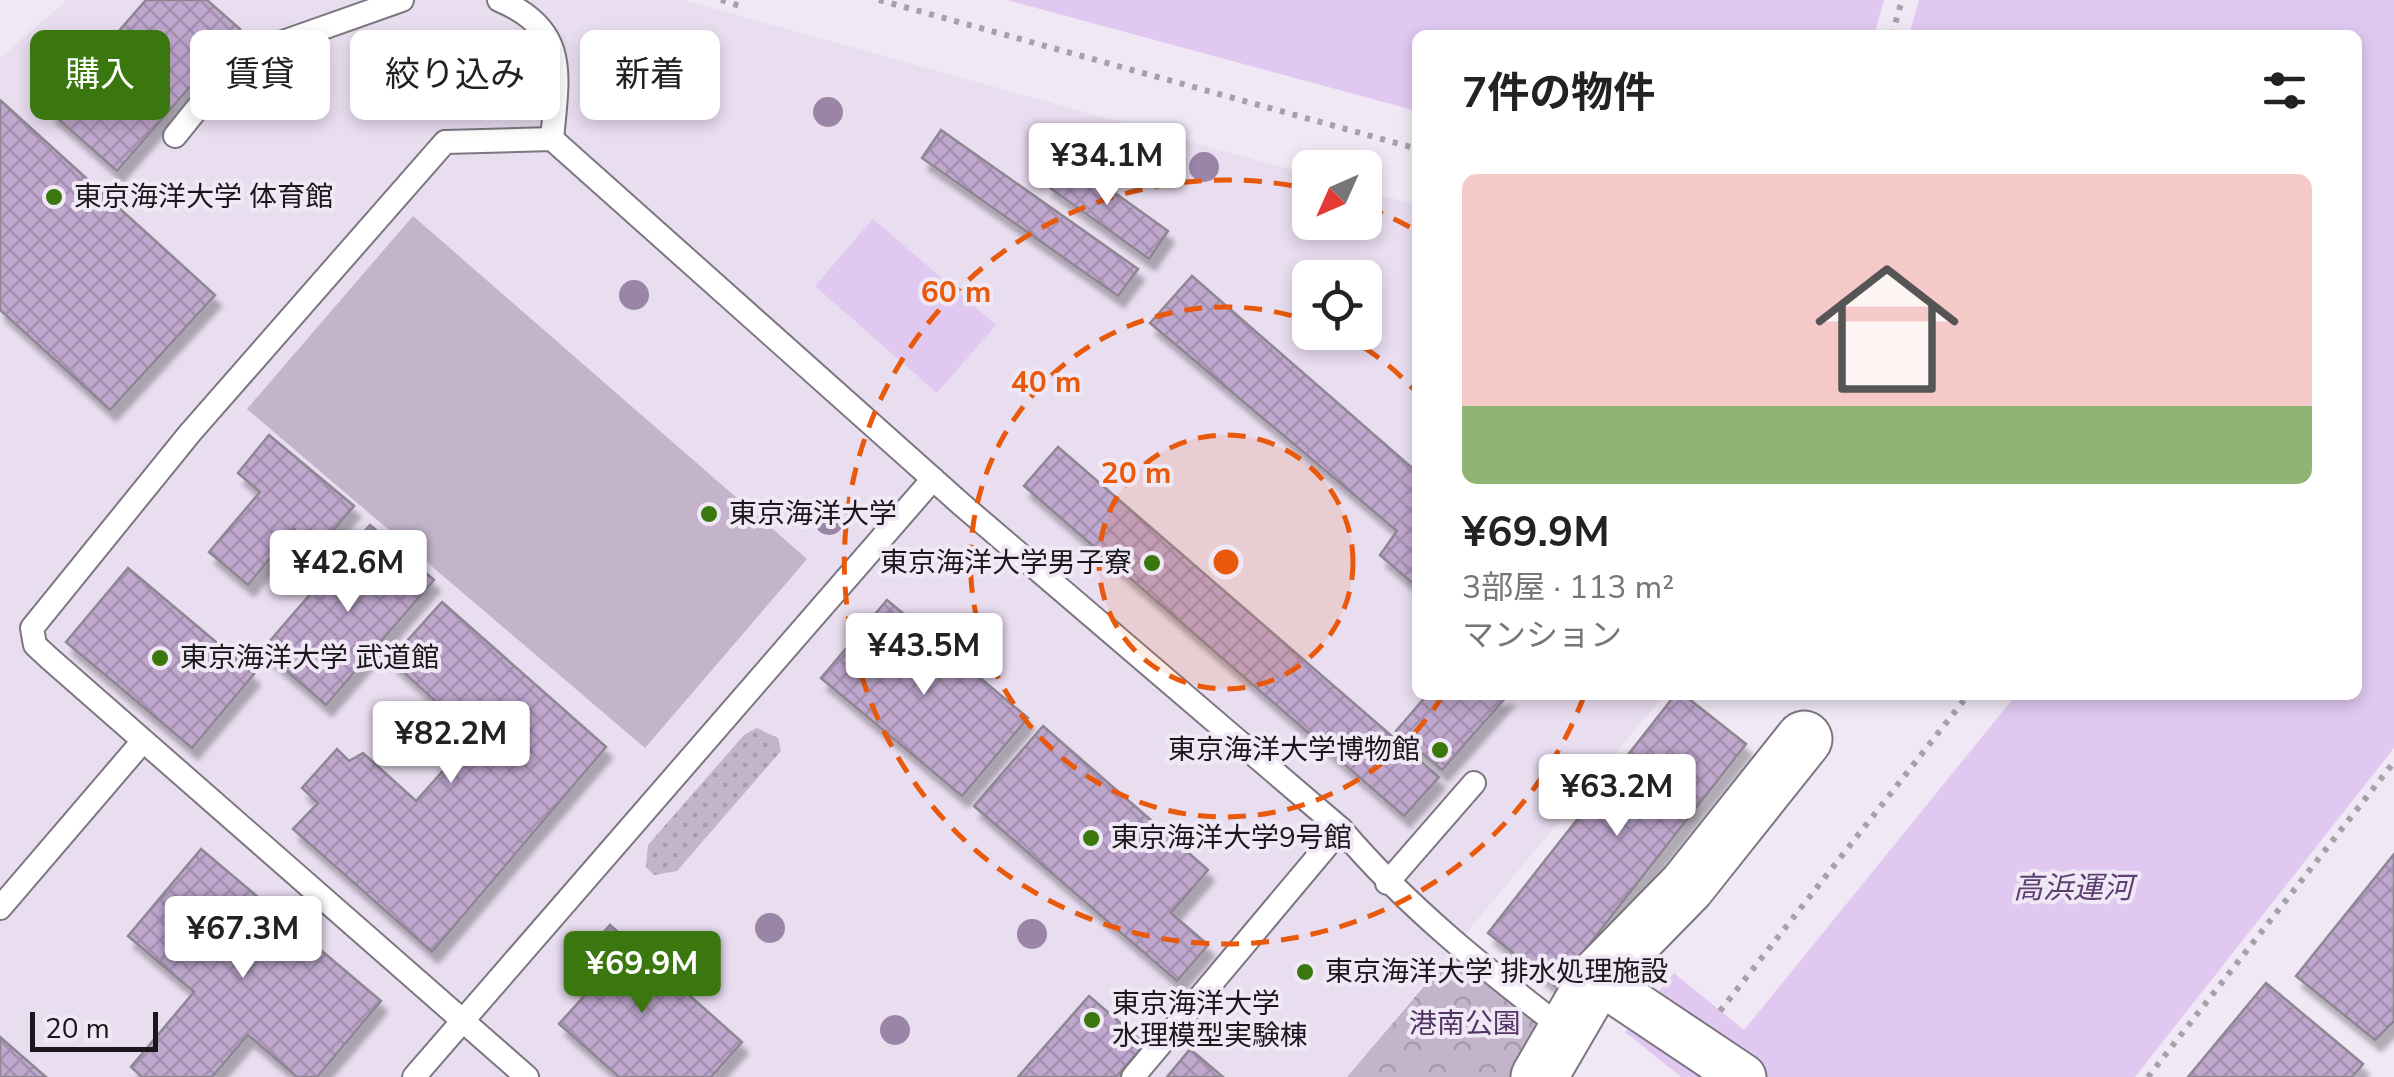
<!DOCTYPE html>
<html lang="ja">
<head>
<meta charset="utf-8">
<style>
	:root { --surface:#fff; --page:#f6f6f6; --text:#222; --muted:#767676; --line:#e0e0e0; --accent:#3b770f }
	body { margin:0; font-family:"Nunito Sans","Noto Sans JP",sans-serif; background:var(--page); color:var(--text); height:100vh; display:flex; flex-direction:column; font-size:38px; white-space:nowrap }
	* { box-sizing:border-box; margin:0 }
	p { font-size:32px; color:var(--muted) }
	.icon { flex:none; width:55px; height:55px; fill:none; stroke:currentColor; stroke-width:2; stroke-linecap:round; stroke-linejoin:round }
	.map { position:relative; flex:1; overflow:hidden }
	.details { position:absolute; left:1412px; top:30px; width:950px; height:670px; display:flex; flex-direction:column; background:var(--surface); border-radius:15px; box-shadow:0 5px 15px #0003 }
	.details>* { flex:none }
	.top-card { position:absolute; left:30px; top:30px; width:950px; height:90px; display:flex; gap:20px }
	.needle { width:65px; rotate:225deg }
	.controls { position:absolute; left:1292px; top:150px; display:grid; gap:20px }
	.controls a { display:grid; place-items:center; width:90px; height:90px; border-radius:15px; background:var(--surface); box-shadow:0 5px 15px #0003; font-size:50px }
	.scale { position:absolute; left:30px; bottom:25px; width:128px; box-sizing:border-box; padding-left:10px; border:5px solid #1a181c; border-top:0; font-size:28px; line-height:35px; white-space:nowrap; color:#1a181c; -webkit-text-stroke:8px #f0e9f5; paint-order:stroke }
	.price { position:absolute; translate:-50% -85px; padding:0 22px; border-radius:10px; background:#fff; color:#222; font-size:32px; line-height:65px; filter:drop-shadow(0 2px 5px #0008) }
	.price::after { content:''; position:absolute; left:50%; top:60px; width:30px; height:22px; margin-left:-15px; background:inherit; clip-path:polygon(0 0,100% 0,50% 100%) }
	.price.selected { background:var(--accent); color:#fff }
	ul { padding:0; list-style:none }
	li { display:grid; align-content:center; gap:20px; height:530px; padding:0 50px }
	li+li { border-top:2px solid var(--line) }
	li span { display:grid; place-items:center; height:310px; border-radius:15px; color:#555 }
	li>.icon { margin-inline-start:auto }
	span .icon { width:180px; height:180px; fill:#fffc; stroke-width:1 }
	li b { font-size:42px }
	h2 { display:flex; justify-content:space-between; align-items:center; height:120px; padding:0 50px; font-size:42px }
	.chip { padding:0 35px; border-radius:15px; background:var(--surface); box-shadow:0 5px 15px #0003; font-size:35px; line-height:90px }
	.chip.selected { background:var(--accent); color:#fff }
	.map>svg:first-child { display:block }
	.built { fill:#e9ddf0; fill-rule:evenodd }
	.grass { fill:#c3b4cc }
	.forest { fill:url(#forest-crowns) }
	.garden { fill:url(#garden-dots) }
	.water { fill:#e0c8f0 }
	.pier { fill:#f0e9f5 }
	.building { fill:url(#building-cross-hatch); stroke:#8e8792; stroke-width:2.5; filter:url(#shadow) }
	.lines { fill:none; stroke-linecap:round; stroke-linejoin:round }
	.lane-casing { stroke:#7c7681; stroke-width:26 }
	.street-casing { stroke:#7c7681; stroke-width:49 }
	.secondary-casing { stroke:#7c7681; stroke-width:59 }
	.path { stroke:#a5a0a9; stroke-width:6; stroke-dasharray:5 8; stroke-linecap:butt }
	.lane { stroke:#fff; stroke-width:22 }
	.street { stroke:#fff; stroke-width:45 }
	.secondary { stroke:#fff; stroke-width:55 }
	.tree { fill:#9a85a6 }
	.ring { fill:none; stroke:#e8590c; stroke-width:5; stroke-dasharray:18 12 }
	.poi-dot { fill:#3b770f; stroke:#f0e9f5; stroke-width:4 }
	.labels { text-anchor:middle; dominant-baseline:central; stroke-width:8; stroke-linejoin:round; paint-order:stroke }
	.poi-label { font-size:28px; fill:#1a181c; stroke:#f0e9f5; text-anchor:start }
	.park-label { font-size:28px; fill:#543465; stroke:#f0e9f5 }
	.water-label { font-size:30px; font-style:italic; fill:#5f3e71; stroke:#f0e9f5 }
	.centre { fill:#e8590c; stroke:#f0e9f5; stroke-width:5 }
	.ring-label { font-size:30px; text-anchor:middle; font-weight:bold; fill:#e8590c; stroke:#f0e9f5; stroke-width:8; stroke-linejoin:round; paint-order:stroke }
</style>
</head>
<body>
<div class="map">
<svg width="2394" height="1077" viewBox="0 0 2394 1077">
	<defs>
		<pattern id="forest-crowns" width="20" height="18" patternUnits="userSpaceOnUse" patternTransform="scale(2.5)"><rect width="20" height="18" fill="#c3b4cc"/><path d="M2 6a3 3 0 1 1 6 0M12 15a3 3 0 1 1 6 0" fill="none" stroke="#a79aaf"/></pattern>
		<pattern id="garden-dots" width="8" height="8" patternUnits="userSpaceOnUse" patternTransform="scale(2.5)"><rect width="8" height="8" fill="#c3b4cc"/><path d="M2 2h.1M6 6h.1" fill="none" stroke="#a79aaf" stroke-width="1.8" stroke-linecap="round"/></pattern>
		<pattern id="building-cross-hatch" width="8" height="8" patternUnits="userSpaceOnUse" patternTransform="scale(2.5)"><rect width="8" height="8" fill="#bfa7ce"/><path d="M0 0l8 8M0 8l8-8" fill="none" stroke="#a48fb0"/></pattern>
		<filter id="shadow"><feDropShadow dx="6" dy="11" stdDeviation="2.5" flood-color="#0004"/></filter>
	</defs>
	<rect width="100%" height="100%" fill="#f0e9f5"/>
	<path class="built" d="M 67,0 L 683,0 L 1310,175 L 1310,222 L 1365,222 L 1365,191 L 1417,205 L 1418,695 L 1664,695 L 1347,1077 L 0,1077 L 0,58 ZM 1310,278 L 1365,278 L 1365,332 L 1310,332 Z"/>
	<polygon class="grass" points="413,216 807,559 645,748 247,409"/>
	<polygon class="forest" points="1458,946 1566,1031 1539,1077 1347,1077"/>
	<polygon class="garden" points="757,728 778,738 781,751 677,871 654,875 646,867 648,845 744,735"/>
	<g class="water">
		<polygon points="1007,0 2394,0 2394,748 2135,1077 1681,1077 1625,1032 1674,973 1744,1030 2016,695 2358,695 2358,35 1418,35 1417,111"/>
		<polygon points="873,219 996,325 937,393 815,286"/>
	</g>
	<polygon class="pier" points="1884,0 1919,0 1909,35 1874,35"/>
	<g class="building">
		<polygon points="146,0 207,0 240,29 117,171 49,111"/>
		<polygon points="0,100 215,295 110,410 0,310"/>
		<polygon points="941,130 1138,269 1118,296 922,158"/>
		<polygon points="1065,157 1168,231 1149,259 1046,185"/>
		<polygon points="1192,276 1418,473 1418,588 1380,555 1397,531 1150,323"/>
		<polygon points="269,435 354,506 318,549 294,529 248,585 209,552 260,492 238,473"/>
		<polygon points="1058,447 1439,777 1404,816 1024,486"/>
		<polygon points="370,525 434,580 326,705 262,650"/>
		<polygon points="128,568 254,674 192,748 66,642"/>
		<polygon points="887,600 1028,718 962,796 821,678"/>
		<polygon points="442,602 606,747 432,952 293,829 318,803 302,788 337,749 349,761 363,753 416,801 474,736 390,660"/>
		<polygon points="1427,695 1508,695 1442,770 1396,731"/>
		<polygon points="1675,695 1684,695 1746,744 1556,987 1488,933"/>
		<polygon points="1043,726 1208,870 1171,913 1208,945 1177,981 974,806"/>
		<polygon points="201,849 381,1001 317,1077 297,1077 248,1035 212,1077 142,1077 131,1067 194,992 128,936"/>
		<polygon points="2394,854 2394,1021 2375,1040 2296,976"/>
		<polygon points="610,925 742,1042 711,1077 619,1077 559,1024 585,995 565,976"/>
		<polygon points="2266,983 2363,1064 2352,1077 2188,1077"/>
		<polygon points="1089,996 1145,1044 1116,1077 1018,1077"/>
		<polygon points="0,1037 46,1077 0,1077"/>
		<polygon points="1190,1049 1223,1077 1167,1077"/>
	</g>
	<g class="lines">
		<defs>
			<g id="lane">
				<path d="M 499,0 C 569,30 558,74 552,139"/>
				<polyline points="175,136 233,64 249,54 402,0"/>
				<polyline points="1387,883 1474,783"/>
				<polyline points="0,908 143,741"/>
				<polyline points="414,1077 933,479"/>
				<path d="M 527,1077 L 49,658 L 35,645 L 32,628 L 190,433 L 445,142 L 552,139 L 961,504 L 1341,829 C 1407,907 1485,969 1566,1031"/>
				<polyline points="1133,1077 1341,829"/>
			</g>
			<polyline id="street" points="1616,992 1743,1077"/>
			<polyline id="secondary" points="1539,1077 1596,979 1687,886 1804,739"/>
		</defs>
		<use href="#lane" class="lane-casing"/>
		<use href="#street" class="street-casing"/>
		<use href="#secondary" class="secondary-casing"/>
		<g class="path">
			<polyline points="721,0 740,6 741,0"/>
			<polyline points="879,0 1418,149"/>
			<polyline points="1892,35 1902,0"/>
			<polyline points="1720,1011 1968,695"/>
			<polyline points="2148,1077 2394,762"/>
		</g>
		<use href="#lane" class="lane"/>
		<use href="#street" class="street"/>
		<use href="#secondary" class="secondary"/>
	</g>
	<g class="tree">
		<circle cx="828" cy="112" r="15"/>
		<circle cx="1204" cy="167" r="15"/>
		<circle cx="634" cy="295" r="15"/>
		<circle cx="829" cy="520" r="15"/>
		<circle cx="770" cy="928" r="15"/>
		<circle cx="1032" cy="934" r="15"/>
		<circle cx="895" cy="1030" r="15"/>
	</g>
	<circle cx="1226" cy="562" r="127" fill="#e8590c" fill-opacity=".12"/>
	<g class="ring">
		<circle cx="1226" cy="562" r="127"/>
		<path d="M1443 695A255 255 0 1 1 1309 321M1338 333A255 255 0 0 1 1417 393"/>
		<path d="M1584 696A382 382 0 1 1 1309 189M1366 207A382 382 0 0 1 1417 231"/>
	</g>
	<g class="poi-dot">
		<circle cx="54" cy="197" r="10"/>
		<circle cx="709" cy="514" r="10"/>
		<circle cx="1152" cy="563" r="10"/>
		<circle cx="160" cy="658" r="10"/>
		<circle cx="1440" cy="750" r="10"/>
		<circle cx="1091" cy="838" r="10"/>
		<circle cx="1305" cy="972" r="10"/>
		<circle cx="1092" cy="1020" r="10"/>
	</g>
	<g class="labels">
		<g class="poi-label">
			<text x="74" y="197">東京海洋大学 体育館</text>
			<text x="729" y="514">東京海洋大学</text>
			<text x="1132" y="563" text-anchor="end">東京海洋大学男子寮</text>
			<text x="180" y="658">東京海洋大学 武道館</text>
			<text x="1420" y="750" text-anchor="end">東京海洋大学博物館</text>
			<text x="1111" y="838">東京海洋大学9号館</text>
			<text x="1325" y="972">東京海洋大学 排水処理施設</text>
			<text x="1112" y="1004">東京海洋大学<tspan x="1112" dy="32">水理模型実験棟</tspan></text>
		</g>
		<g class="park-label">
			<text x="1465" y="1024">港南公園</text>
		</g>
		<g class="water-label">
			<text x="2073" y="888">高浜運河</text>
		</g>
	</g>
	<circle cx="1226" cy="562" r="15" class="centre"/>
	<g class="ring-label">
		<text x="956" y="302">60 m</text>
		<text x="1046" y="392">40 m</text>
		<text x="1136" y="483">20 m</text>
	</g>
</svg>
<div class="controls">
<a><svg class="needle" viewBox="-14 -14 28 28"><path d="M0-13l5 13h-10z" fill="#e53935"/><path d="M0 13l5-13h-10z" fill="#767676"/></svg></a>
<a><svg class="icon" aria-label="locate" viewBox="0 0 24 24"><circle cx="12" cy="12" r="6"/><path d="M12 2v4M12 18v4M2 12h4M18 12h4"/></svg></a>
</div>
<div class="scale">20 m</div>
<b class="price" style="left:1107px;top:208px">¥34.1M</b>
<b class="price" style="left:348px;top:615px">¥42.6M</b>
<b class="price" style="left:924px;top:698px">¥43.5M</b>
<b class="price" style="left:451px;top:786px">¥82.2M</b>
<b class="price" style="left:1617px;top:839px">¥63.2M</b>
<b class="price" style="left:243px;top:981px">¥67.3M</b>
<b class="price selected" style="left:642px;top:1016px">¥69.9M</b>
<div class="top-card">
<a class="chip selected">購入</a>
<a class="chip">賃貸</a>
<a class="chip">絞り込み</a>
<a class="chip">新着</a>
</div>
<section class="details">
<h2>7件の物件<svg class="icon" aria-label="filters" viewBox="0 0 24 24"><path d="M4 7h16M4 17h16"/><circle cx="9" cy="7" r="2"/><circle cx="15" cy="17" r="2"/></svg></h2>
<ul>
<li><span style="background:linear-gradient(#f6c9c9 75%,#8fb573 0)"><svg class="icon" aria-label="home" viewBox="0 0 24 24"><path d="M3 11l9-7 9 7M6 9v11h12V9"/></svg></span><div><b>¥69.9M</b><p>3部屋 · 113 m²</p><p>マンション</p></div></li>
</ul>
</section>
</div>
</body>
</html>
